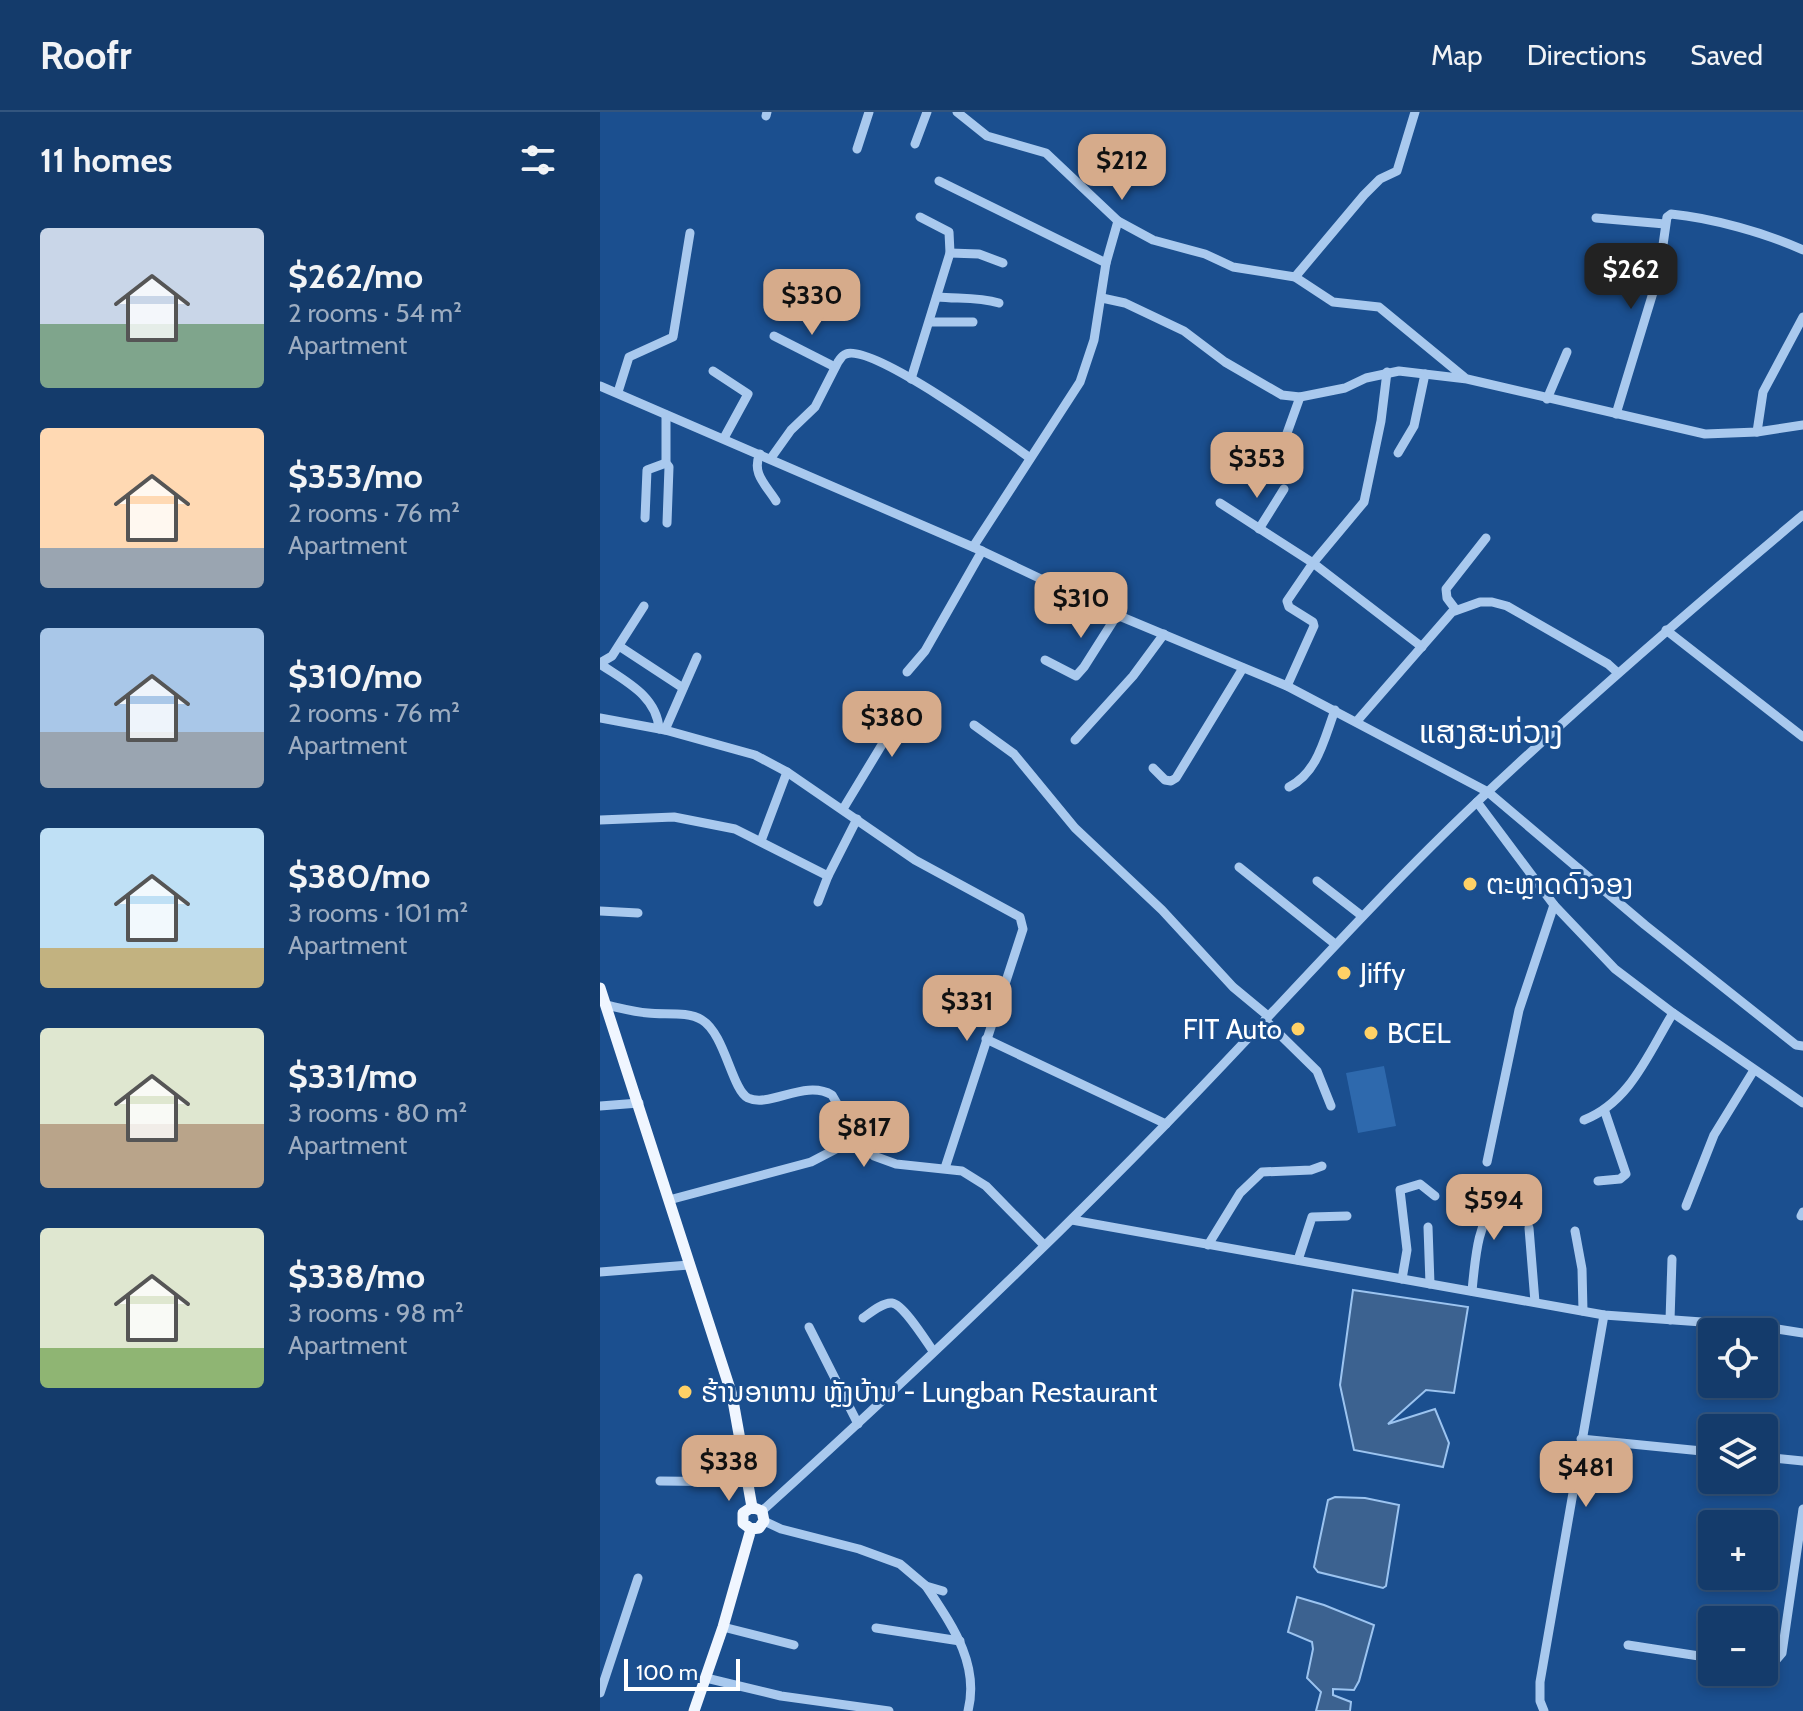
<!DOCTYPE html>
<html lang="en">
<head>
<meta charset="utf-8">
<style>
	:root { --surface:#143b6b; --page:#1d4271; --text:#f1f3f6; --muted:#9dadc1; --line:#33557e; --accent:#d6ab8b }
	body { margin:0; font-family:Cabin,"Noto Sans Lao",sans-serif; background:var(--page); color:var(--text); height:100vh; display:flex; flex-direction:column; font-size:30px; white-space:nowrap }
	* { box-sizing:border-box; margin:0 }
	p { font-size:26px; color:var(--muted) }
	.icon { flex:none; width:44px; height:44px; fill:none; stroke:currentColor; stroke-width:2; stroke-linecap:round; stroke-linejoin:round }
	.map { position:relative; flex:1; overflow:hidden }
	.details { display:flex; flex-direction:column; background:var(--surface); width:600px }
	.details>* { flex:none }
	.buttons { position:absolute; left:1098px; top:1206px; display:grid; gap:16px }
	.buttons a { display:grid; place-items:center; width:80px; height:80px; border-radius:8px; background:var(--surface); box-shadow:0 4px 12px #0003,0 0 0 2px var(--line); font-size:40px }
	.scale { position:absolute; left:24px; bottom:20px; width:116px; box-sizing:border-box; padding-left:8px; border:4px solid #fff; border-top:0; font-size:22px; line-height:28px; white-space:nowrap; color:#fff; -webkit-text-stroke:6px #1b4f8f; paint-order:stroke }
	.price { position:absolute; translate:-50% -68px; padding:0 18px; border-radius:16px; background:var(--accent); color:#111; font-size:26px; line-height:52px; filter:drop-shadow(0 2px 4px #0008) }
	.price::after { content:''; position:absolute; left:50%; top:48px; width:24px; height:18px; margin-left:-12px; background:inherit; clip-path:polygon(0 0,100% 0,50% 100%) }
	.price.active { background:#222; color:#fff }
	ul { padding:0; list-style:none }
	li { display:flex; align-items:center; gap:24px; height:200px; padding:0 40px }
	li span { display:grid; place-items:center; flex:none; width:224px; height:160px; border-radius:8px; color:#555 }
	li>.icon { margin-inline-start:auto }
	span .icon { width:96px; height:96px; fill:#fffc; stroke-width:1 }
	li b { font-size:34px }
	h2 { display:flex; justify-content:space-between; align-items:center; height:96px; padding:0 40px; font-size:34px }
	header { display:flex; align-items:center; gap:48px; box-sizing:border-box; height:112px; padding:0 40px; background:var(--surface); border-bottom:2px solid var(--line) }
	header strong { font-size:38px }
	nav { display:flex; gap:44px; margin-inline-start:auto; font-size:28px }
	main { display:flex; flex:1; min-height:0 }
	.map>svg:first-child { display:block }
	.green { fill:#2e69ad }
	.water { fill:#3c6290; stroke:#9cc4f0; stroke-width:2 }
	.lines { fill:none; stroke-linecap:round; stroke-linejoin:round }
	.minor { stroke:#a9c9ee; stroke-width:9 }
	.major { stroke:#f0f6ff; stroke-width:11 }
	.poi-dot { fill:#ffd166; stroke:#1b4f8f; stroke-width:3 }
	.labels { text-anchor:middle; dominant-baseline:central; stroke-width:6; stroke-linejoin:round; paint-order:stroke }
	.poi-label { font-size:28px; fill:#fff; stroke:#1b4f8f; text-anchor:start }
	.quarter-label { font-size:32px; fill:#fff; stroke:#1b4f8f }
</style>
</head>
<body>
<header>
<strong>Roofr</strong>
<nav><a>Map</a><a>Directions</a><a>Saved</a></nav>
</header>
<main>
<section class="details">
<h2>11 homes<svg class="icon" aria-label="filters" viewBox="0 0 24 24"><path d="M4 7h16M4 17h16"/><circle cx="9" cy="7" r="2"/><circle cx="15" cy="17" r="2"/></svg></h2>
<ul>
<li><span style="background:linear-gradient(#c9d6e8 60%,#7fa58c 0)"><svg class="icon" aria-label="home" viewBox="0 0 24 24"><path d="M3 11l9-7 9 7M6 9v11h12V9"/></svg></span><div><b>$262/mo</b><p>2 rooms · 54 m²</p><p>Apartment</p></div></li>
<li><span style="background:linear-gradient(#ffd9b3 75%,#9aa5b1 0)"><svg class="icon" aria-label="home" viewBox="0 0 24 24"><path d="M3 11l9-7 9 7M6 9v11h12V9"/></svg></span><div><b>$353/mo</b><p>2 rooms · 76 m²</p><p>Apartment</p></div></li>
<li><span style="background:linear-gradient(#a9c7e8 65%,#9aa5b1 0)"><svg class="icon" aria-label="home" viewBox="0 0 24 24"><path d="M3 11l9-7 9 7M6 9v11h12V9"/></svg></span><div><b>$310/mo</b><p>2 rooms · 76 m²</p><p>Apartment</p></div></li>
<li><span style="background:linear-gradient(#bfe0f5 75%,#c2b280 0)"><svg class="icon" aria-label="home" viewBox="0 0 24 24"><path d="M3 11l9-7 9 7M6 9v11h12V9"/></svg></span><div><b>$380/mo</b><p>3 rooms · 101 m²</p><p>Apartment</p></div></li>
<li><span style="background:linear-gradient(#dfe7d0 60%,#b9a48a 0)"><svg class="icon" aria-label="home" viewBox="0 0 24 24"><path d="M3 11l9-7 9 7M6 9v11h12V9"/></svg></span><div><b>$331/mo</b><p>3 rooms · 80 m²</p><p>Apartment</p></div></li>
<li><span style="background:linear-gradient(#dfe7d0 75%,#8fb573 0)"><svg class="icon" aria-label="home" viewBox="0 0 24 24"><path d="M3 11l9-7 9 7M6 9v11h12V9"/></svg></span><div><b>$338/mo</b><p>3 rooms · 98 m²</p><p>Apartment</p></div></li>
</ul>
</section>
<div class="map">
<svg width="1203" height="1599" viewBox="0 0 1203 1599">
	<rect width="100%" height="100%" fill="#1b4f8f"/>
	<polygon class="green" points="784,954 796,1014 758,1021 746,961"/>
	<g class="water">
		<polygon points="753,1178 868,1195 854,1281 826,1278 788,1312 835,1297 849,1331 843,1355 754,1338 740,1273"/>
		<polygon points="735,1385 765,1386 799,1393 786,1474 783,1476 718,1460 714,1455 728,1388"/>
		<polygon points="697,1485 724,1493 774,1513 759,1569 754,1578 733,1577 733,1583 751,1590 750,1599 716,1599 721,1580 707,1566 713,1537 712,1530 688,1520"/>
	</g>
	<g class="lines">
		<g class="minor">
			<polyline points="357,0 387,24 446,41 518,109 553,128 605,142 633,155 695,165 733,190 779,195 864,265"/>
			<polyline points="166,4 167,0"/>
			<polyline points="315,32 327,0"/>
			<polyline points="257,37 269,0"/>
			<polyline points="339,69 506,151"/>
			<polyline points="996,106 1065,112"/>
			<polyline points="350,141 379,142 403,151"/>
			<polyline points="695,165 764,83 780,67 797,59 815,0"/>
			<path d="M 337,185 C 359,187 378,185 399,191"/>
			<polyline points="502,186 525,191 584,219 625,250 682,283 700,285 745,276 766,266 799,259 867,267 1105,322 1157,320 1203,313"/>
			<polyline points="330,210 373,210"/>
			<polyline points="174,224 235,255"/>
			<polyline points="113,259 148,282 124,326"/>
			<polyline points="311,267 350,141 349,120 320,105"/>
			<polyline points="0,274 382,439 517,503 687,574 888,680 1045,813 1196,933 1203,934"/>
			<polyline points="18,280 29,245 73,225 90,121"/>
			<polyline points="947,287 967,240"/>
			<path d="M 1016,302 L 1059,161 L 1067,105 L 1071,102 C 1112,106 1166,121 1203,138"/>
			<polyline points="66,303 66,351 69,355 67,411"/>
			<polyline points="1157,320 1163,280 1203,205"/>
			<polyline points="682,335 700,285"/>
			<polyline points="798,341 814,314 825,262"/>
			<path d="M 160,342 C 151,361 166,373 176,389"/>
			<path d="M 171,346 L 191,318 L 215,295 L 238,250 C 241,246 242,243 246,242 C 273,232 404,327 430,346"/>
			<polyline points="620,391 713,451 822,535"/>
			<polyline points="45,406 47,358 66,351"/>
			<polyline points="659,417 684,377"/>
			<polyline points="373,435 480,270 494,228 506,151 518,109"/>
			<polyline points="856,498 847,486 846,477 886,426"/>
			<polyline points="1066,518 1203,625"/>
			<polyline points="19,534 83,576"/>
			<polyline points="445,548 476,564 484,555 517,503"/>
			<polyline points="0,551 12,544 44,494"/>
			<path d="M 0,552 C 25,569 57,584 59,617"/>
			<polyline points="307,560 325,539 382,439"/>
			<polyline points="687,574 714,514 713,510 689,495 687,489 713,451 764,390 781,309 787,260"/>
			<polyline points="0,606 65,618 155,643 187,660 315,748 420,805 423,817 345,1056"/>
			<polyline points="757,609 852,500 880,490 892,490 907,494 1008,552 1018,561"/>
			<polyline points="374,613 414,642 475,716 562,798 633,875 668,904"/>
			<polyline points="65,618 97,545"/>
			<polyline points="475,628 533,564 564,522"/>
			<polyline points="553,656 565,668 571,669 576,666 643,556"/>
			<path d="M 689,675 C 718,660 724,627 735,598"/>
			<polyline points="877,690 954,793 1015,857 1073,901 1203,991"/>
			<path d="M 243,697 L 286,626 C 288,615 279,611 270,605"/>
			<polyline points="0,708 74,705 135,717 228,764"/>
			<polyline points="161,729 187,660"/>
			<polyline points="639,755 735,832"/>
			<polyline points="717,769 762,804"/>
			<polyline points="218,790 228,764 257,707"/>
			<polyline points="0,799 38,801"/>
			<path d="M 6,893 C 20,896 34,900 48,901 C 64,903 88,899 102,908 C 125,922 132,978 148,986 C 170,996 205,967 232,983 L 257,1026 L 274,1044 L 296,1052 L 362,1059 L 386,1074 L 444,1133"/>
			<polyline points="665,908 717,959 731,994"/>
			<polyline points="386,927 566,1012"/>
			<polyline points="0,994 39,991"/>
			<path d="M 984,1008 C 1030,990 1048,942 1073,901"/>
			<polyline points="887,1050 919,898 954,793"/>
			<polyline points="998,1069 1020,1067 1026,1062 1005,1000"/>
			<polyline points="69,1088 211,1050 257,1026"/>
			<polyline points="1086,1094 1114,1023 1154,958"/>
			<polyline points="1201,1104 1203,1100"/>
			<polyline points="472,1108 1004,1203 1158,1214 1203,1221"/>
			<polyline points="828,1115 830,1172"/>
			<polyline points="929,1116 935,1190"/>
			<polyline points="975,1119 982,1157 983,1199"/>
			<polyline points="608,1133 640,1081 662,1060 711,1058 722,1054"/>
			<polyline points="698,1148 712,1105 747,1104"/>
			<polyline points="0,1160 89,1153"/>
			<polyline points="802,1167 807,1138 800,1078 820,1072 835,1084"/>
			<path d="M 872,1179 C 876,1135 878,1115 901,1076"/>
			<path d="M 263,1206 C 270,1201 283,1190 292,1191 C 303,1192 326,1229 333,1239"/>
			<polyline points="1070,1208 1072,1147"/>
			<polyline points="209,1215 258,1312"/>
			<polyline points="981,1327 1112,1340"/>
			<polyline points="1164,1345 1203,1349"/>
			<polyline points="60,1369 147,1370"/>
			<path d="M 162,1399 C 300,1274 436,1146 565,1013 C 670,906 768,793 877,690 C 982,591 1092,496 1203,403"/>
			<polyline points="164,1409 181,1417 259,1437 300,1452 326,1474 343,1479"/>
			<path d="M 326,1474 C 351,1512 380,1551 368,1599"/>
			<polyline points="123,1515 194,1533"/>
			<polyline points="276,1516 360,1529"/>
			<polyline points="1028,1533 1112,1546"/>
			<polyline points="1164,1552 1176,1548 1182,1541 1203,1397"/>
			<polyline points="106,1566 181,1584 289,1599"/>
			<polyline points="0,1581 38,1466"/>
			<polyline points="944,1599 940,1589 940,1570 1004,1203"/>
		</g>
		<g class="major">
			<polyline points="0,876 132,1283 152,1395"/>
			<polyline points="94,1599 123,1515 151,1417 159,1416 164,1409 162,1399 152,1395 143,1401 143,1411 151,1417"/>
		</g>
	</g>
	<g class="poi-dot">
		<circle cx="870" cy="772" r="8"/>
		<circle cx="744" cy="861" r="8"/>
		<circle cx="698" cy="917" r="8"/>
		<circle cx="771" cy="921" r="8"/>
		<circle cx="85" cy="1280" r="8"/>
	</g>
	<g class="labels">
		<g class="poi-label">
			<text x="886" y="772">ຕະຫຼາດດົງຈອງ</text>
			<text x="760" y="861">Jiffy</text>
			<text x="682" y="917" text-anchor="end">FIT Auto</text>
			<text x="787" y="921">BCEL</text>
			<text x="101" y="1280">ຮ້ານອາຫານ ຫຼັງບ້ານ - Lungban Restaurant</text>
		</g>
		<g class="quarter-label">
			<text x="891" y="619">ແສງສະຫ່ວາງ</text>
		</g>
	</g>
</svg>
<div class="buttons">
<a><svg class="icon" aria-label="locate" viewBox="0 0 24 24"><circle cx="12" cy="12" r="6"/><path d="M12 2v4M12 18v4M2 12h4M18 12h4"/></svg></a>
<a><svg class="icon" aria-label="layers" viewBox="0 0 24 24"><path d="M12 4l9 5-9 5-9-5zM3 14l9 5 9-5"/></svg></a>
<a>+</a>
<a>−</a>
</div>
<div class="scale">100 m</div>
<b class="price" style="left:522px;top:90px">$212</b>
<b class="price active" style="left:1031px;top:199px">$262</b>
<b class="price" style="left:212px;top:225px">$330</b>
<b class="price" style="left:657px;top:388px">$353</b>
<b class="price" style="left:481px;top:528px">$310</b>
<b class="price" style="left:292px;top:647px">$380</b>
<b class="price" style="left:367px;top:931px">$331</b>
<b class="price" style="left:264px;top:1057px">$817</b>
<b class="price" style="left:894px;top:1130px">$594</b>
<b class="price" style="left:129px;top:1391px">$338</b>
<b class="price" style="left:986px;top:1397px">$481</b>
</div>
</main>
</body>
</html>
